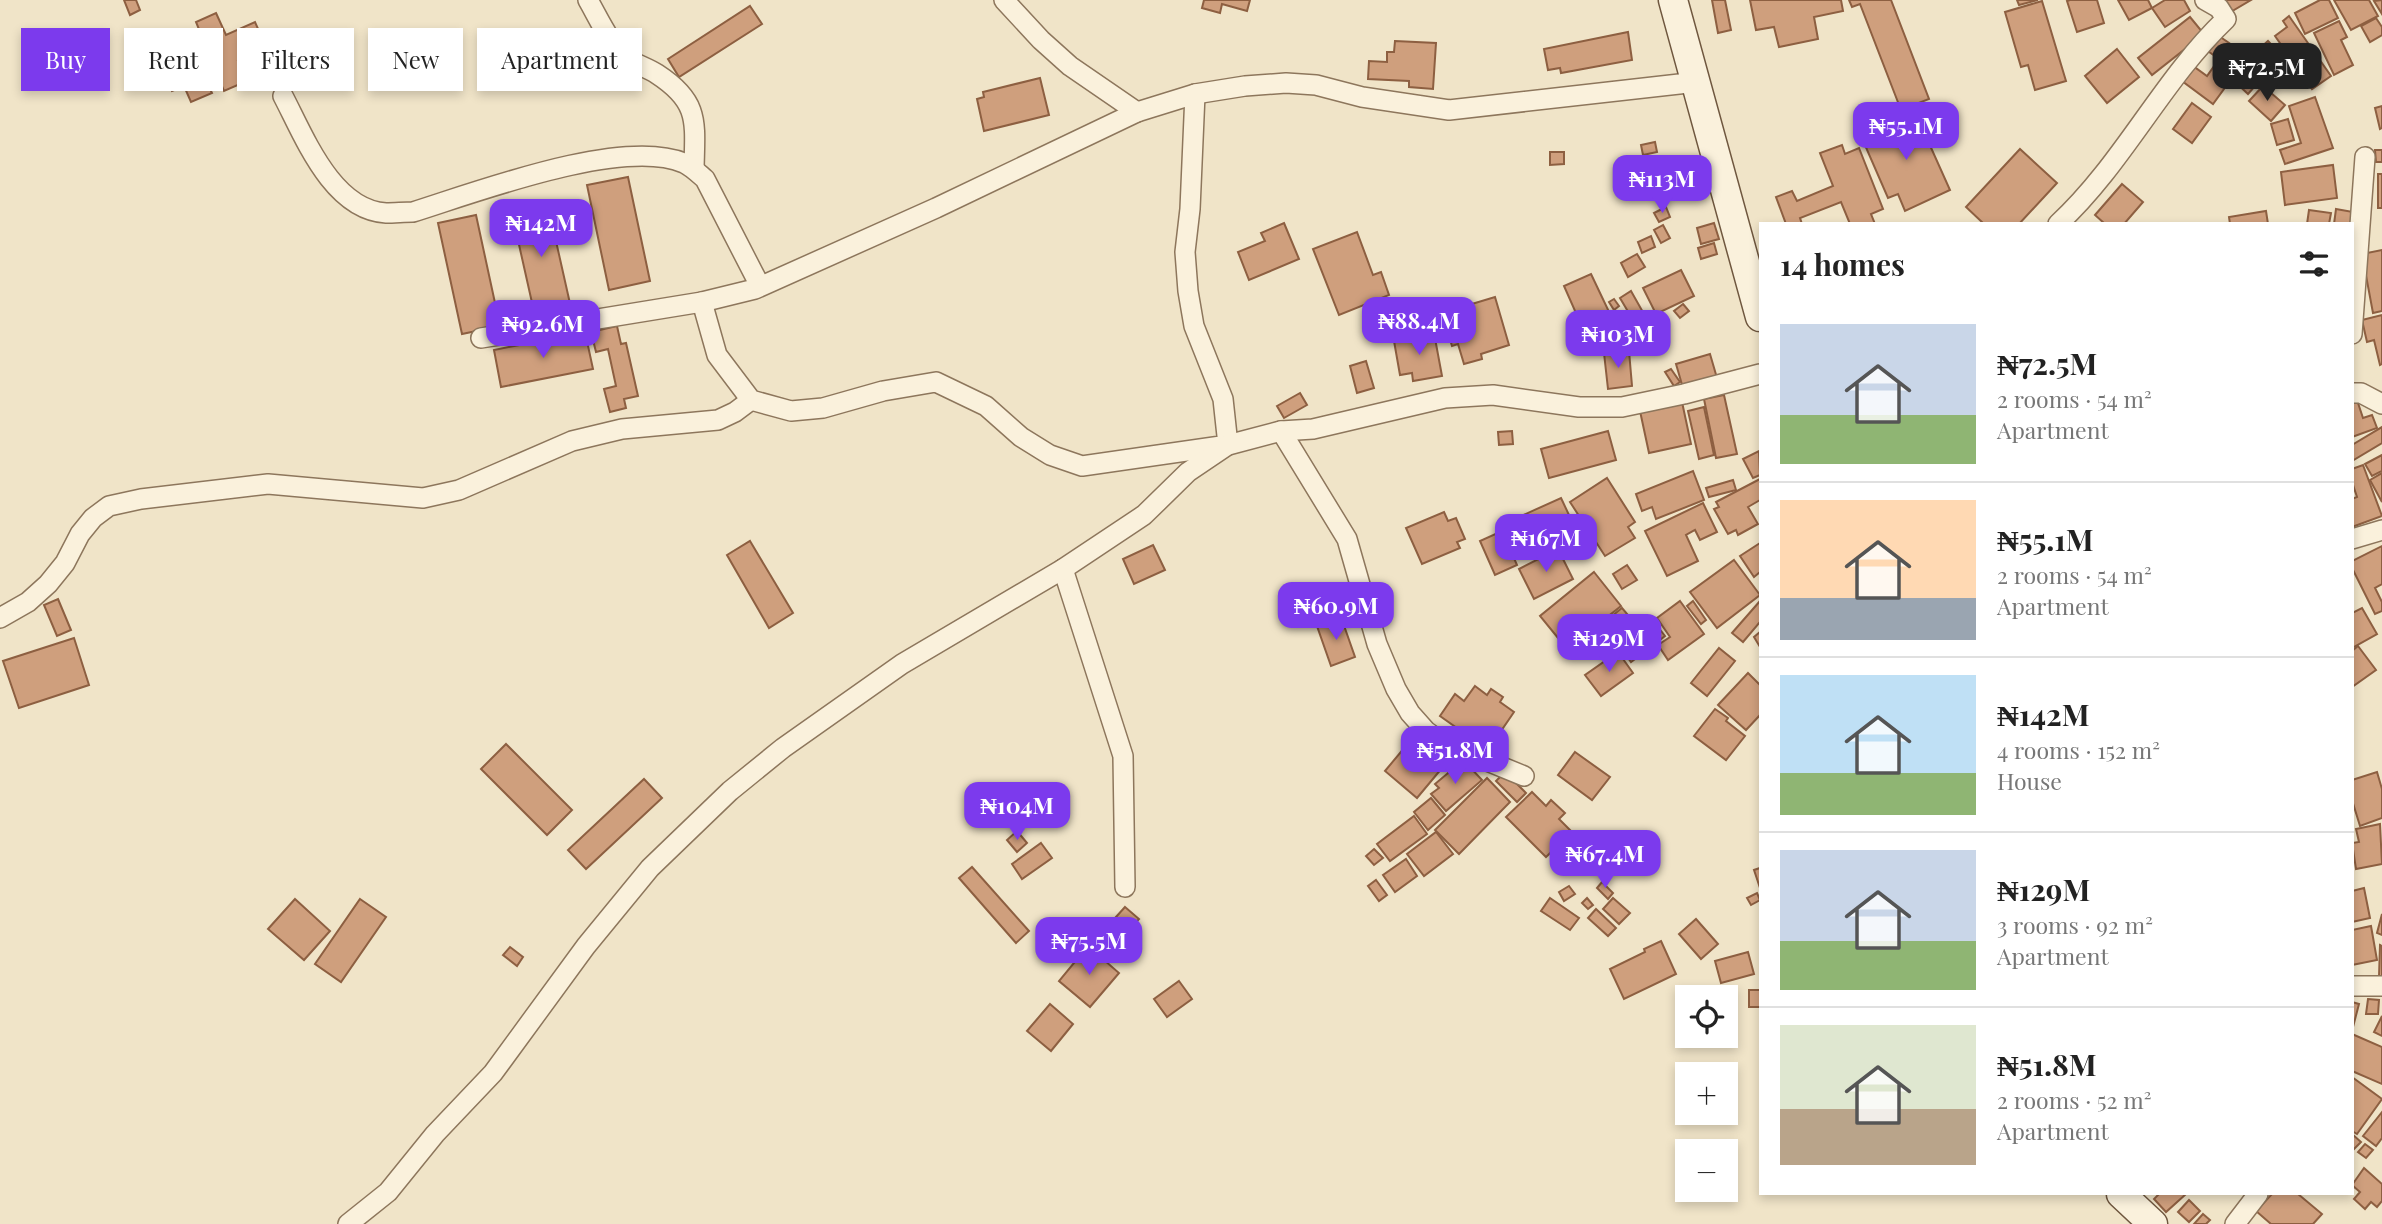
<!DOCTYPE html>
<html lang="en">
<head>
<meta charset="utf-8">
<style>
	:root { --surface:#fff; --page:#f2f2f2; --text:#222; --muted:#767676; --line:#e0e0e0; --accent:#7c3aed }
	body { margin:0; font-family:"Playfair Display",serif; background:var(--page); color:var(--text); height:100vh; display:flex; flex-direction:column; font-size:26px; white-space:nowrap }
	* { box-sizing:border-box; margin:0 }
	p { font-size:23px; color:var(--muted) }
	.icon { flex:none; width:38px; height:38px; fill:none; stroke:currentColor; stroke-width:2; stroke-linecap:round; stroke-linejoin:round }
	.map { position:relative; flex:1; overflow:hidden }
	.sheet { position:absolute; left:1759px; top:222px; width:595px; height:973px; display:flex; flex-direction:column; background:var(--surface); border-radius:0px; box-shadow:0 4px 10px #0003 }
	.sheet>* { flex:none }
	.guide { position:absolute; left:21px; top:28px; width:665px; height:63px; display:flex; gap:14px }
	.fabs { position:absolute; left:1675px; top:985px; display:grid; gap:14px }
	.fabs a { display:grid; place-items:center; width:63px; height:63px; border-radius:0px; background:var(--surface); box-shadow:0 4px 10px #0003; font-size:35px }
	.price { position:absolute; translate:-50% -60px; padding:0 16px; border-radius:14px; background:var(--accent); color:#fff; font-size:23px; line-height:46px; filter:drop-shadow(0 2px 4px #0008) }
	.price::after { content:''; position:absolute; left:50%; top:42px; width:21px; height:16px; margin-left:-10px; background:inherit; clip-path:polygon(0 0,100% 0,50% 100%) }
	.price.selected { background:#222; color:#fff }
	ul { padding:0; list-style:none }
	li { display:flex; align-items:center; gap:21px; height:175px; padding:0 21px }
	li+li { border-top:2px solid var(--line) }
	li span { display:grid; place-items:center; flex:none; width:196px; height:140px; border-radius:0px; color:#555 }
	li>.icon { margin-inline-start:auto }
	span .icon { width:84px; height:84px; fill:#fffc; stroke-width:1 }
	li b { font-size:30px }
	h2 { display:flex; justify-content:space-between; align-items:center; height:84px; padding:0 21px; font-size:30px }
	.pill { padding:0 24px; border-radius:0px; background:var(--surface); box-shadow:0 4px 10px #0003; font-size:24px; line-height:63px }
	.pill.selected { background:var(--accent); color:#fff }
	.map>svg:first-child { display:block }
	.building { fill:#cf9f7d; stroke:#8d5f41; stroke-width:2 }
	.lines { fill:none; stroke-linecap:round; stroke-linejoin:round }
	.minor-casing { stroke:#8d765c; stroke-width:22 }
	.secondary-casing { stroke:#6f573f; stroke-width:31 }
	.minor { stroke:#faf1dc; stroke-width:19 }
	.secondary { stroke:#faf1dc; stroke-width:28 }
</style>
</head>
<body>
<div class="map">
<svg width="2382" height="1224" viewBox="0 0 2382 1224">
	<rect width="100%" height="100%" fill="#f0e4c8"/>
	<g class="building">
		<polygon points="124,0 136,0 140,10 130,15"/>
		<polygon points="1204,0 1250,0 1247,11 1222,4 1220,13 1202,8"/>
		<polygon points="1712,0 1725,0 1731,30 1718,33"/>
		<polygon points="1750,0 1841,0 1843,11 1814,17 1818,39 1779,47 1774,27 1756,30"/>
		<polygon points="1849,0 1891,0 1929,99 1901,110 1860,4 1852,7"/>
		<polygon points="2017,0 2038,0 2019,5"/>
		<polygon points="2070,0 2097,0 2104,23 2077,32 2067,1"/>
		<polygon points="2118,0 2148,0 2152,8 2129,20"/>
		<polygon points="2165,0 2184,0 2190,11 2165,27 2152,8"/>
		<polygon points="2220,0 2251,0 2229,13"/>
		<polygon points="2320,0 2329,0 2338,18 2305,34 2295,13"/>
		<polygon points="2334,0 2369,0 2378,16 2351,30"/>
		<polygon points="2382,0 2382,14 2374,1"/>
		<polygon points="2042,1 2066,81 2035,90 2028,65 2021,67 2005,12"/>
		<polygon points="750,6 762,24 679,77 668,59"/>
		<polygon points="216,13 226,35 255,22 267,49 238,61 247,81 224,91 216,72 204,77 212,93 191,102 184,86 172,91 151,44 171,35 179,55 205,44 196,22"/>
		<polygon points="2289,16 2331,76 2312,89 2275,36 2287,27 2283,21"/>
		<polygon points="2190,17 2204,34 2152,75 2138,58"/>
		<polygon points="2376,18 2382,27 2382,35 2370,42 2361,26"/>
		<polygon points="2339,21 2347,37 2341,40 2353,65 2334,75 2314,33"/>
		<polygon points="1628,32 1632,60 1561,73 1560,68 1548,70 1544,49"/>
		<polygon points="2216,34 2248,56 2213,104 2182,81 2193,66 2207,76 2219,59 2205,49"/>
		<polygon points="1395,41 1436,43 1433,89 1409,87 1409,81 1368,79 1369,61 1387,62 1387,52 1394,52"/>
		<polygon points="2268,41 2285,59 2275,69 2258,50"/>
		<polygon points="2117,49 2139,77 2107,103 2085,76"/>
		<polygon points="2246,65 2262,78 2248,94 2233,80"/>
		<polygon points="1040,78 1049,115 984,131 977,99 984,97 983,92"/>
		<polygon points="2263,86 2285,105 2271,121 2249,101"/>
		<polygon points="2315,97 2333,148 2285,164 2280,150 2301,143 2289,106"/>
		<polygon points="2192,103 2211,117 2192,143 2173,129"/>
		<polygon points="2382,106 2382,128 2380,129 2375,108"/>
		<polygon points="1915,112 1950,190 1905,211 1898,194 1888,198 1861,136"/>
		<polygon points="2288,119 2294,140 2277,145 2271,124"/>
		<polygon points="1655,142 1657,152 1643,155 1641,145"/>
		<polygon points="1842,145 1845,154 1859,148 1883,209 1871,214 1875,224 1850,224 1841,202 1800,218 1802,224 1786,224 1776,197 1792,191 1797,201 1833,186 1820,153"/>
		<polygon points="2020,149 2057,183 2019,224 1984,224 1966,207"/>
		<polygon points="2375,150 2382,150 2382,162 2376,162"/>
		<polygon points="1550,152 1564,152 1564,164 1550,165"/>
		<polygon points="2333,165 2337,198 2285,205 2281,172"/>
		<rect x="2378" y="174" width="4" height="34"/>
		<polygon points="628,177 650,281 609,290 587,185"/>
		<polygon points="2122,184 2143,202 2124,224 2105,224 2095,215"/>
		<polygon points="547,201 571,308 535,316 511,209"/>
		<polygon points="1666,207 1670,217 1659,222 1654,213"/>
		<polygon points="2336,209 2353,212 2351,224 2334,224"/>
		<polygon points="2309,210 2331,213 2329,224 2307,224"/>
		<polygon points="2266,211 2268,224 2230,224 2229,217"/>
		<polygon points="476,215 500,326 462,334 438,223"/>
		<polygon points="1284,223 1299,259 1249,280 1238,252 1265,241 1261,233"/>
		<polygon points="1714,223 1719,239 1701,244 1697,228"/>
		<polygon points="1663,225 1670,238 1661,243 1654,230"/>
		<polygon points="1357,232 1373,275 1381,272 1389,295 1339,315 1313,249"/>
		<polygon points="1651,236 1655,247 1642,253 1638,242"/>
		<polygon points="1714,243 1717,254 1701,259 1698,248"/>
		<polygon points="2382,250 2382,311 2373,313 2362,254"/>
		<polygon points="1637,254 1645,267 1628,277 1621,263"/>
		<polygon points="1681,270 1694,296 1656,314 1643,288"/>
		<polygon points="1591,274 1611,316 1583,329 1564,286"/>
		<polygon points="1631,291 1644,314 1633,320 1620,298"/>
		<polygon points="1495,297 1509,345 1481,354 1482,359 1464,364 1458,344 1452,346 1442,313"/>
		<polygon points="1614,299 1619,306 1614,310 1609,302"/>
		<polygon points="1683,304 1689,311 1680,318 1674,311"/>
		<polygon points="2382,315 2382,364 2380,365 2374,340 2367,342 2362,320"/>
		<polygon points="617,326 621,344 626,343 638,396 624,399 626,408 610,412 604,389 616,386 608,349 596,352 591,332"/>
		<polygon points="585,332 593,369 501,387 494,350"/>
		<polygon points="1434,333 1442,376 1413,381 1412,373 1400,375 1394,341"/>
		<polygon points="1629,351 1632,386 1608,389 1604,353"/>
		<polygon points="1710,354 1717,378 1683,388 1676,364"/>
		<polygon points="1366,361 1374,388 1357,393 1350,366"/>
		<polygon points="1671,369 1680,382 1674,386 1665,372"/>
		<polygon points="1300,393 1307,405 1284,418 1277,406"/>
		<polygon points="1724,395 1737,454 1716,458 1704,399"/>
		<polygon points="2356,397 2363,418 2372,415 2377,428 2352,437 2352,398"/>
		<polygon points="1682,402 1691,444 1649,453 1640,411"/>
		<polygon points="1704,407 1714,455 1699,459 1688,411"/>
		<polygon points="2382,427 2382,443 2352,461 2352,445"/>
		<polygon points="1512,431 1513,444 1499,445 1498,432"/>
		<polygon points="1608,431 1616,460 1549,478 1541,449"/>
		<polygon points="1759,451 1760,475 1753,478 1743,459"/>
		<polygon points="2382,455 2382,471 2372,476 2365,464"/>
		<polygon points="2363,465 2382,516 2352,527 2352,499 2357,497 2352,482 2352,469"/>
		<polygon points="1693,471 1704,500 1656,519 1652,507 1642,511 1636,494"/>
		<polygon points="2382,473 2382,502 2370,480"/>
		<polygon points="1607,478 1635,522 1628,527 1635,538 1605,556 1570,502"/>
		<polygon points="1760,479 1760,500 1748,507 1758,524 1738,535 1736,530 1728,534 1714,509 1719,507 1716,502"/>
		<polygon points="1733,480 1736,490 1709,497 1706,488"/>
		<polygon points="1561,498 1577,532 1548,548 1546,546 1523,556 1508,522"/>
		<polygon points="1703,503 1717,532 1700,540 1695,530 1686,535 1698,561 1667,576 1645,531"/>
		<polygon points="1444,512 1448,521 1456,518 1465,539 1457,542 1460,548 1422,564 1406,528"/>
		<polygon points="1502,531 1517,565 1495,575 1480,541"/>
		<polygon points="750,541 793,613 769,628 727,555"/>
		<polygon points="1760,543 1760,572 1754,577 1740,556"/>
		<polygon points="1153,545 1165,570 1134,584 1123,559"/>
		<polygon points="2382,546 2382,584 2375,588 2382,602 2382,611 2375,614 2352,568 2352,561"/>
		<polygon points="1558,549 1573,579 1534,599 1519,569"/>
		<polygon points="1734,560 1760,595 1717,628 1690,592"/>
		<polygon points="1627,565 1637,580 1622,589 1613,574"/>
		<polygon points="1594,572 1621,606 1567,649 1540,616"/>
		<polygon points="58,599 71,630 57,636 44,605"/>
		<polygon points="1680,601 1704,634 1668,660 1658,645 1670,637 1657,618"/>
		<polygon points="1693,601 1706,620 1701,624 1687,606"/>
		<polygon points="1760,601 1760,622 1743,642 1732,633"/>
		<polygon points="1622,608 1628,615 1618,623 1612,616"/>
		<polygon points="2362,608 2377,634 2352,648 2352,613"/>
		<polygon points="1341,617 1355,657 1331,666 1317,626"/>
		<polygon points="1651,618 1665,636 1631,662 1618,644"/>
		<polygon points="1760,632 1760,647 1754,637"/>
		<polygon points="74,638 89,685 19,708 3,661"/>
		<polygon points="2358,646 2376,670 2352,687 2352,651"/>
		<polygon points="1719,648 1735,661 1707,696 1691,683"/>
		<polygon points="1618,652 1633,673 1601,696 1585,675"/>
		<polygon points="1748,673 1760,685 1760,715 1746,730 1718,705"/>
		<polygon points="1475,686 1487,695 1491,689 1503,697 1500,702 1514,712 1488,750 1440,716 1455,694 1464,701"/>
		<polygon points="1715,709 1728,718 1726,721 1745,736 1726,760 1694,736"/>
		<polygon points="1410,741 1442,768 1417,798 1385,771"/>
		<polygon points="506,744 572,810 547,835 481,769"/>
		<polygon points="1575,752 1610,777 1592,800 1558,775"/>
		<polygon points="1460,763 1463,767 1467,764 1482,780 1446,811 1431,794 1439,788 1435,784"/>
		<polygon points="1505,772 1526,793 1517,802 1496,781"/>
		<polygon points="2377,772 2382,789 2382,818 2360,826 2352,800 2352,780"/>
		<polygon points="1487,778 1510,802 1459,854 1435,830"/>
		<polygon points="644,779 662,798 586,869 568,850"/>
		<polygon points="1532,792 1546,806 1551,800 1565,813 1559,819 1572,832 1546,857 1506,817"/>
		<polygon points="1431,798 1445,815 1428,830 1414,812"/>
		<polygon points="1414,816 1427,834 1390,861 1377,844"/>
		<polygon points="2380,824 2382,864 2356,869 2352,843 2359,842 2356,829"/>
		<polygon points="1017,831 1027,843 1017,852 1007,840"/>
		<polygon points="1436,832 1453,854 1424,876 1407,854"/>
		<polygon points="1041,843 1052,858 1022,879 1012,864"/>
		<polygon points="1374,849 1383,858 1374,865 1366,856"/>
		<polygon points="1406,859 1417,876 1395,892 1383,875"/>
		<polygon points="972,867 1029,931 1016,943 959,878"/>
		<polygon points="1760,868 1760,888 1754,870"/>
		<polygon points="1376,880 1387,895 1379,901 1368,886"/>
		<polygon points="1602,882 1613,893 1608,899 1597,888"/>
		<polygon points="1569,886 1575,894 1564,901 1559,892"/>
		<polygon points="2364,888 2370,918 2352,922 2352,891"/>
		<polygon points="1757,893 1760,900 1751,905 1747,898"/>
		<polygon points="1550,898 1579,918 1570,930 1541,911"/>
		<polygon points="1587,898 1593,905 1588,909 1582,903"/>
		<polygon points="1613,898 1630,913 1619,924 1603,909"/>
		<polygon points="295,899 330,931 304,960 268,929"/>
		<polygon points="360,899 386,917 341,982 315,964"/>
		<polygon points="1125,907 1139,919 1110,950 1097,938"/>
		<polygon points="1596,909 1616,928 1608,936 1588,918"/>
		<polygon points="2382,914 2382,935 2377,933"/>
		<polygon points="1696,919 1718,944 1701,959 1679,934"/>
		<polygon points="2371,926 2377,960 2352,965 2352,930"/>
		<polygon points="1661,941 1676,974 1624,999 1610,969 1645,952 1644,949"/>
		<polygon points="2380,945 2382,946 2382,977 2379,977"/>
		<polygon points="1088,946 1119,973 1090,1007 1059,981"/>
		<polygon points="510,947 523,957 517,966 503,955"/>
		<polygon points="1748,952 1754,974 1721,983 1715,961"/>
		<polygon points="1179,981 1192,999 1167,1017 1154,999"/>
		<rect x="1749" y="990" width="11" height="17"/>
		<polygon points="2368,999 2379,1000 2378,1014 2366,1014"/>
		<polygon points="2352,1002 2359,1004 2353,1027 2352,1027"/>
		<polygon points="1050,1004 1073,1024 1051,1051 1027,1031"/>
		<polygon points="2382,1016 2382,1036 2374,1032"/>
		<polygon points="2352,1034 2382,1047 2382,1084 2352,1071"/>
		<polygon points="2352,1077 2382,1099 2357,1134 2352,1131"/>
		<polygon points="2382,1112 2382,1138 2376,1146 2363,1136"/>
		<polygon points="2352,1134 2361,1142 2354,1149 2352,1147"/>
		<polygon points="2365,1144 2373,1150 2366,1158 2358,1152"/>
		<polygon points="2364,1168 2382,1184 2382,1201 2377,1207 2371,1202 2365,1209 2354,1199 2360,1192 2352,1185"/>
		<polygon points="2159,1194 2186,1194 2166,1212 2154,1199"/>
		<polygon points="2272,1194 2298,1194 2322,1214 2313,1224 2271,1224 2256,1211"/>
		<polygon points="2189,1200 2200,1211 2189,1222 2178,1212"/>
		<polygon points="2203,1214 2210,1220 2206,1224 2194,1224"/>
	</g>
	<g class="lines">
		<defs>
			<g id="minor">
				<path d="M 588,0 C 599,19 610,45 628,59 C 637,65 648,68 657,74 C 700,102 695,122 694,168"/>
				<polyline points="1004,0 1041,40 1070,66 1137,112"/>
				<path d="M 283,96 C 304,136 332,210 386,213 C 395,213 404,212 413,212 C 477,192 622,137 684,163 C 692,167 698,173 705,179 L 760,286"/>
				<path d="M 2058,224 C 2123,164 2162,80 2226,19 L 2219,8 L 2205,0"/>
				<polyline points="702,302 717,355 751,400 791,411 823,408 883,391 936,382 986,406 1021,437 1050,455 1082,466 1228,445 1223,399 1194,326 1188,291 1185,252 1190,209 1195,94"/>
				<polyline points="2352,334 2365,157"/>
				<polyline points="481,338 702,302 755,289 936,208 1137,112 1195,94 1245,86 1286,83 1316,85 1362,97 1449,110 1697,82"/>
				<polyline points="2352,393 2361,393 2382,404"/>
				<polyline points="1281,431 1347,539 1377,644 1396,689 1410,713 1426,731 1441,742 1524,776"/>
				<polyline points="2352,539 2382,530"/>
				<polyline points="1063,569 1123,756 1125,887"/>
				<polyline points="0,618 28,602 48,584 65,563 80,534 93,518 109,506 141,499 268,484 423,498 459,490 572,441 622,429 718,420 735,412 751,400"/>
				<polyline points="2352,986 2382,986"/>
				<polyline points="348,1224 388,1192 435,1134 493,1073 586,946 650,868 730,791 783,748 902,664 1063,569 1144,515 1188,472 1228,445 1281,431 1313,429 1445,398 1493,395 1579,407 1622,407 1684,394 1760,374"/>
				<polyline points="2235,1224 2258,1194"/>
			</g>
			<g id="secondary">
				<polyline points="1673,0 1760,317"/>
				<polyline points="2121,1194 2153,1224"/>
			</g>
		</defs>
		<use href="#minor" class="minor-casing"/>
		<use href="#secondary" class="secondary-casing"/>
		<use href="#minor" class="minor"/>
		<use href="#secondary" class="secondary"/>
	</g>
</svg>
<div class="fabs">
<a><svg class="icon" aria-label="locate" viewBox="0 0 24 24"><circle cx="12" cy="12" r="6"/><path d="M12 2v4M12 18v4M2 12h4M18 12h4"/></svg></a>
<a>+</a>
<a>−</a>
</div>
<b class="price selected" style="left:2267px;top:103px">₦72.5M</b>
<b class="price" style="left:1906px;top:162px">₦55.1M</b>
<b class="price" style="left:1662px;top:215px">₦113M</b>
<b class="price" style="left:541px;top:259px">₦142M</b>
<b class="price" style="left:1419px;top:357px">₦88.4M</b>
<b class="price" style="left:543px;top:360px">₦92.6M</b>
<b class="price" style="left:1618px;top:370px">₦103M</b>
<b class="price" style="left:1546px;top:574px">₦167M</b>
<b class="price" style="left:1336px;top:642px">₦60.9M</b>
<b class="price" style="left:1609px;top:674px">₦129M</b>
<b class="price" style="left:1455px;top:786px">₦51.8M</b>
<b class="price" style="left:1017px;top:842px">₦104M</b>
<b class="price" style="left:1605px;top:890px">₦67.4M</b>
<b class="price" style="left:1089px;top:977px">₦75.5M</b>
<div class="guide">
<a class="pill selected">Buy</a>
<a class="pill">Rent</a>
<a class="pill">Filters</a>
<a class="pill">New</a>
<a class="pill">Apartment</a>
</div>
<section class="sheet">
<h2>14 homes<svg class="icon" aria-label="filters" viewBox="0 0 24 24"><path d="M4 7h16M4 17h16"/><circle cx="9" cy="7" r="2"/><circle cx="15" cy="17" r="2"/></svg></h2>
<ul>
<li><span style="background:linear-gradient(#c9d6e8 65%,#8fb573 0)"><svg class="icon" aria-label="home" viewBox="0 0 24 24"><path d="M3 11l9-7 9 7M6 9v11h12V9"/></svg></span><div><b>₦72.5M</b><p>2 rooms · 54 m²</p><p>Apartment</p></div></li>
<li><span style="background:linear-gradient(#ffd9b3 70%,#9aa5b1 0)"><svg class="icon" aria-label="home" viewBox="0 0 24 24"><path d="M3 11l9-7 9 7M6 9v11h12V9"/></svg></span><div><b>₦55.1M</b><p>2 rooms · 54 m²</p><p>Apartment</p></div></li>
<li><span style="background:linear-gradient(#bfe0f5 70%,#8fb573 0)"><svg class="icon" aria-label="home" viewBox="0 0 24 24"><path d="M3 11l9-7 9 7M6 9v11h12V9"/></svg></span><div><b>₦142M</b><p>4 rooms · 152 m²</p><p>House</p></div></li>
<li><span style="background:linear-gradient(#c9d6e8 65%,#8fb573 0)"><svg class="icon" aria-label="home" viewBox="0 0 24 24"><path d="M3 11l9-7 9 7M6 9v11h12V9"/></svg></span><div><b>₦129M</b><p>3 rooms · 92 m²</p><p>Apartment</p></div></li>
<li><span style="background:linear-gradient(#dfe7d0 60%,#b9a48a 0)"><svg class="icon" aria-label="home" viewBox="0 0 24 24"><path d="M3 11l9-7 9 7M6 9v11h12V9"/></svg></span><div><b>₦51.8M</b><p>2 rooms · 52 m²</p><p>Apartment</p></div></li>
</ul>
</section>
</div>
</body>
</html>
